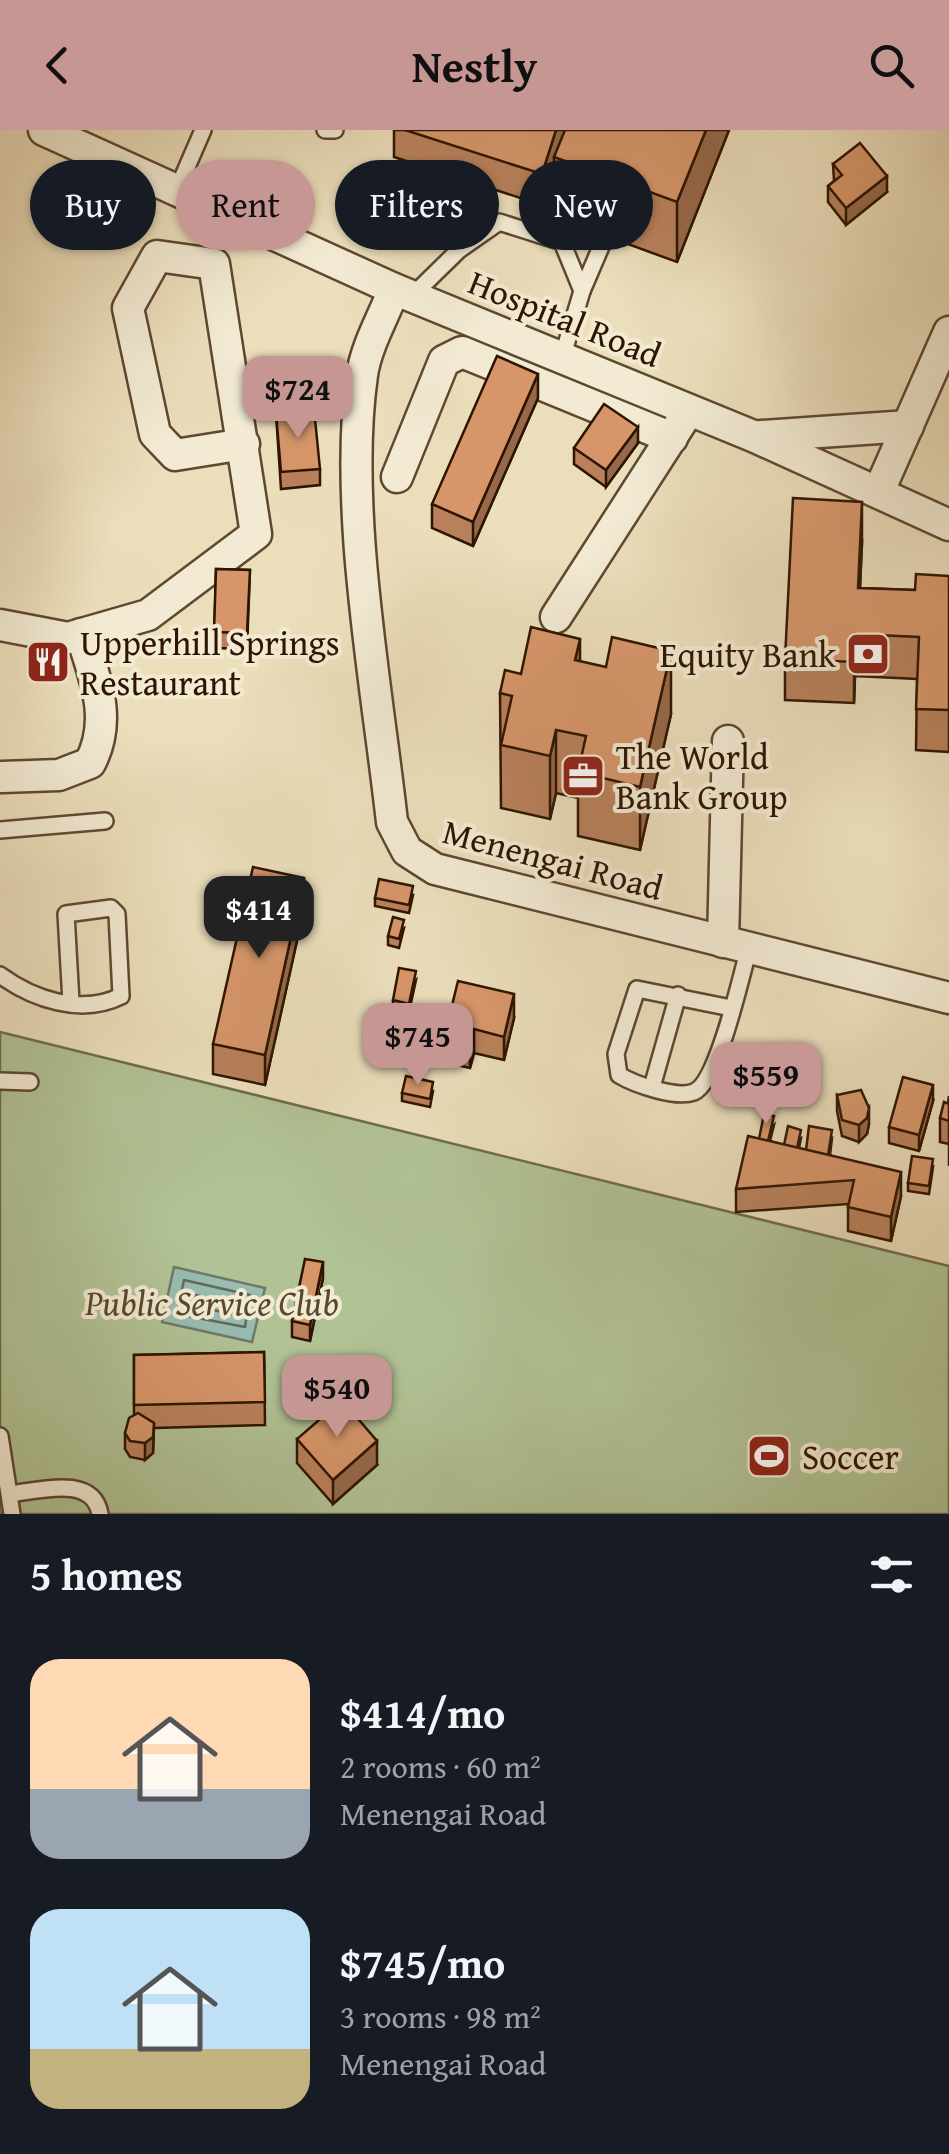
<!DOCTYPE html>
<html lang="en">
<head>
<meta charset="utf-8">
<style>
	:root { --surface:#171b24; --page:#242831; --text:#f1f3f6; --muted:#9ea1a6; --accent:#c59692 }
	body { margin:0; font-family:"Gentium Book Plus",serif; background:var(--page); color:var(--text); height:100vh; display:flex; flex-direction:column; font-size:38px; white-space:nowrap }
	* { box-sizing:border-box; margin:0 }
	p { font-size:32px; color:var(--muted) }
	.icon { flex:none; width:55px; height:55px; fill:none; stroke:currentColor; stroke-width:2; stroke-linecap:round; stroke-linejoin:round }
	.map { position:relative; height:1384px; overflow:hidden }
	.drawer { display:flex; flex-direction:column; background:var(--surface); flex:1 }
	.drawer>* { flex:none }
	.guide { position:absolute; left:30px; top:30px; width:890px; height:90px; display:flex; gap:20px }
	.price { position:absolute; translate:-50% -85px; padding:0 22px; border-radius:20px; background:var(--accent); color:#111; font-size:32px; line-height:65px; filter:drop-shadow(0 2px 5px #0008) }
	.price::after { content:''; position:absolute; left:50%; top:60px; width:30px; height:22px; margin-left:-15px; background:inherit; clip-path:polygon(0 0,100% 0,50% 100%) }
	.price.on { background:#222; color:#fff }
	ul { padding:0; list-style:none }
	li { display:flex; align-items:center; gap:30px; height:250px; padding:0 30px }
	li span { display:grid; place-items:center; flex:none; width:280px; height:200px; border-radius:30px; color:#555 }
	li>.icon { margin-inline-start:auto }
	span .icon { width:120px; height:120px; fill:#fffc; stroke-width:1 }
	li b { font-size:42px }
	h2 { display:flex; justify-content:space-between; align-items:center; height:120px; padding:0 30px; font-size:42px }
	.pill { padding:0 35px; border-radius:45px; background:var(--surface); box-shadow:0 2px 8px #0004; font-size:35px; line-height:90px }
	.pill.on { background:var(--accent); color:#111 }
	header { display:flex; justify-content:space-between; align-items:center; height:130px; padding:0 30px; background:var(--accent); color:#111; font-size:45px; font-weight:800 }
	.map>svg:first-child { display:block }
	.green { fill:#b1c295; stroke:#706c4b; stroke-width:2.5 }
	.water { fill:#98bcb0; stroke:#6e796a; stroke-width:2.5 }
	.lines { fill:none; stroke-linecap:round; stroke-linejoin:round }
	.shore { stroke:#646858; stroke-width:2.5 }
	.service-casing { stroke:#5e4730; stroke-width:20 }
	.minor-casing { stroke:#5e4730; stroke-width:35 }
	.service { stroke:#f2ead3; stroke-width:15 }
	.minor { stroke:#f2ead3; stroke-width:30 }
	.wall { fill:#b8815b; stroke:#2f1501; stroke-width:2.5 }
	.shaded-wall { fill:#96694a; stroke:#2f1501; stroke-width:2.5 }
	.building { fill:#d6966a; stroke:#2f1501; stroke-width:2.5 }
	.labels { text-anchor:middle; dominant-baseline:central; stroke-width:8; stroke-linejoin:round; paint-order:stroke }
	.street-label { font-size:35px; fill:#2f1501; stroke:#f2ead3 }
	.poi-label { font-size:35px; fill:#2f1501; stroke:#f2ead3; text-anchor:start }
	.park-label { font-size:35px; font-style:italic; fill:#56492d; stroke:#f2ead3 }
</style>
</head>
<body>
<header><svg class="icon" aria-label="back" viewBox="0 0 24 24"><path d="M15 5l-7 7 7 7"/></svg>Nestly<svg class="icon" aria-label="search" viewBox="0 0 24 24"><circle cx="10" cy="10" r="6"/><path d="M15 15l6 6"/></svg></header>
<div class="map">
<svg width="949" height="1384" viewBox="0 0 949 1384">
	<rect width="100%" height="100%" fill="#ebdebb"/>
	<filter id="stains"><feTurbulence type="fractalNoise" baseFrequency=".002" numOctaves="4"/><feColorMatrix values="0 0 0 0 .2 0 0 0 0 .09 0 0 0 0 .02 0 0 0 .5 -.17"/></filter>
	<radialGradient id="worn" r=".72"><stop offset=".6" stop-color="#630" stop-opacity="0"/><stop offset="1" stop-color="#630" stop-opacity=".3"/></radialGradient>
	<polygon class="green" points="0,902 949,1136 949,1384 0,1384"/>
	<polygon class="water" points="174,1137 265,1158 252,1212 162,1192"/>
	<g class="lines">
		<g class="shore">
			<polygon points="184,1150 250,1165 245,1197 177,1184"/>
			<polygon points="196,1165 234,1174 236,1181 231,1184 192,1175 190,1168"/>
		</g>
		<defs>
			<g id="service">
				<polyline points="325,0 335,0"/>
				<polyline points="177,60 203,0"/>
				<polyline points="582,161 606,105"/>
				<polyline points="412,166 459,120 499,92 562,112 582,161 562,228"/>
				<polyline points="0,700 105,691"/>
				<path d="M 0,845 C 33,869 81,886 121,866 L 117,784 L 111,778 L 66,784 L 71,872"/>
				<path d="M 731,878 L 637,859 L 616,924 L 619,945 C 634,954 676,969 694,962 C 718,952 741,846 749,818"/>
				<polyline points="0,951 30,952"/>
				<polyline points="652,957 678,865"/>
				<polyline points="0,1306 12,1384"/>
				<path d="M 10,1364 C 38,1361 93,1344 100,1384"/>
			</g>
			<g id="minor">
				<polyline points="44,0 394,159 753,306 949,395"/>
				<path d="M 394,159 C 384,186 366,216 362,245 C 343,378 377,557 392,692 L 407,721 L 435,739 L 949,868"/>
				<polyline points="761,306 908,296"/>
				<polyline points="397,347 444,231 462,222 672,308"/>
				<polyline points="879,361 949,202"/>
				<polyline points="556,487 682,291"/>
				<polyline points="0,495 68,508 148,485 256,404 214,134 157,126 128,178 155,304 175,325 244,314"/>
				<path d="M 2,647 L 59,645 L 90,633 C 113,589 95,549 81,504"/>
				<polyline points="723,812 728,611"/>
			</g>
		</defs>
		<use href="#service" class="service-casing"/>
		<use href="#minor" class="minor-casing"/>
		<use href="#service" class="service"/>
		<use href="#minor" class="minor"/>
	</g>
	<g class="wall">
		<polygon points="394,0 729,0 677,132 554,87 554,36 542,75 394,27"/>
		<polygon points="833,34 887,62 846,95 828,72 828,56 834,51"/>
		<polygon points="538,268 473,416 432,398 432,374"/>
		<polygon points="276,283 320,339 320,355 281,359"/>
		<polygon points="638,313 606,357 574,334 574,318"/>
		<polygon points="862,413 860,458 915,460 949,446 949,622 916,620 917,549 855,546 854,573 785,570 785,529"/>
		<polygon points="216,439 250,440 247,519 214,518"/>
		<polygon points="580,532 671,584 640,720 578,706 578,668 556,663 550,689 501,678 500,563 521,544"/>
		<polygon points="413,765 409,783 375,776 375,768"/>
		<polygon points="304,779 265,955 213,944 213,914"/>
		<polygon points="404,798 399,818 388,815 388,806"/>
		<polygon points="416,850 409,882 393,878 393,870"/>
		<polygon points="514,888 504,930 474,923 470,938 444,932 444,908"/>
		<polygon points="430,908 423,934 407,931 407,923"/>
		<polygon points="433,961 430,977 402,971 402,963"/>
		<polygon points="837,965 869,994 867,1004 859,1012 842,1006 837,981"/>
		<polygon points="949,966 949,1036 949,1014 940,1012 940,988 948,973"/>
		<polygon points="933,971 919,1021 889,1013 889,997"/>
		<polygon points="774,995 770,1011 784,1015 801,1008 799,1018 806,1020 832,1008 830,1025 901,1066 891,1111 848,1101 848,1074 736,1082 736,1059 759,1009"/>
		<polygon points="933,1037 929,1064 908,1061 908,1053"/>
		<polygon points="323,1148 310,1211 292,1207 292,1191"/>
		<polygon points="264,1222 265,1295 154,1298 153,1323 145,1330 130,1327 125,1319 125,1303 134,1285 134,1225"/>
		<polygon points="297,1309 377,1335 333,1374 297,1333"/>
	</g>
	<g class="shaded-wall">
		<polygon points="556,0 566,0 554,27 554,36 542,75 542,44"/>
		<polygon points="706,0 729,0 677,132 677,72"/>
		<polygon points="887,46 887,62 846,95 846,78"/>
		<polygon points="538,244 538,268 473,416 473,392"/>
		<polygon points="638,297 638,313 606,357 606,340"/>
		<polygon points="862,372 862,413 858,499 858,458"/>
		<polygon points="855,504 855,546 854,573 854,532"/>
		<polygon points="580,509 580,572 575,530"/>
		<polygon points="671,521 671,584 640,720 640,657"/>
		<polygon points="556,600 556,663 550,689 550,626"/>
		<polygon points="304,748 304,779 265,955 265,925"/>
		<polygon points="514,864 514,888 504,930 504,907"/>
		<polygon points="430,899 430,908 423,934 423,926"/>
		<polygon points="474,899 474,923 470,938 470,915"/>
		<polygon points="933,955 933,971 919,1021 919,1005"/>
		<polygon points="869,978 869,994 867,1004 859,1012 859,995"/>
		<polygon points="901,1042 901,1066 891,1111 891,1087"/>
		<polygon points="323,1132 323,1148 310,1211 310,1195"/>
		<polygon points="154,1293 153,1323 145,1330 145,1313"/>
		<polygon points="377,1311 377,1335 333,1374 333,1350"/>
	</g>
	<g class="building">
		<polygon points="405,0 556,0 542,44"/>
		<polygon points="565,0 706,0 677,72 554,27"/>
		<polygon points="860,13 887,46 846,78 828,56 842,45 833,34"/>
		<polygon points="497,226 538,244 473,392 432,374"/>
		<polygon points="604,274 638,297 606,340 574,318"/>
		<polygon points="314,279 320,339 281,342 276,283"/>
		<polygon points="793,368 862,372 858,458 915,460 916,444 949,446 949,580 916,579 919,507 855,504 854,532 785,529"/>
		<polygon points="216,439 250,440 247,503 214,502"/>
		<polygon points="531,497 580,509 575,530 606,537 612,507 671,521 640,657 578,642 586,606 556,600 550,626 501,615 512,566 500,563 505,540 521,544"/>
		<polygon points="253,737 304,748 265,925 213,914"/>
		<polygon points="379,749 413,756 409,775 375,768"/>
		<polygon points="393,787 404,790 399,809 388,806"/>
		<polygon points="399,838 416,841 409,874 393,870"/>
		<polygon points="458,851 514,864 504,907 474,899 470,915 444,908"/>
		<polygon points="414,895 430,899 423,926 407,923"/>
		<polygon points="406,946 433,952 430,969 402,963"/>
		<polygon points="903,947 933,955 919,1005 889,997"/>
		<polygon points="861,960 869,978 867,988 859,995 842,990 837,965"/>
		<polygon points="944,972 949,974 949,991 940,988"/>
		<polygon points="764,984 774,986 768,1011 759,1009"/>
		<polygon points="788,996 801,1000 797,1018 784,1015"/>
		<polygon points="809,996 832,1000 828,1025 806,1020"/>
		<polygon points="748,1006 901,1042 891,1087 848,1077 854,1050 736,1059"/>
		<polygon points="912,1026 933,1029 929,1056 908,1053"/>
		<polygon points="305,1129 323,1132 310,1195 292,1191"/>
		<polygon points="264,1222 265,1272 134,1275 134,1225"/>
		<polygon points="342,1270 377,1311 333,1350 297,1309"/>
		<polygon points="138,1283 154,1293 153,1307 145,1313 130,1311 125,1303 129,1288"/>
	</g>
	<defs>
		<symbol id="bank-square" viewBox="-11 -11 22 22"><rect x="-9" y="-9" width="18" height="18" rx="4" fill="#8f2418" stroke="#f2ead3"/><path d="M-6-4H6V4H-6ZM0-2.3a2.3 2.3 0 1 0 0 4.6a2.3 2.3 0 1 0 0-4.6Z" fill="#fff"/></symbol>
		<symbol id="restaurant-square" viewBox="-11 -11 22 22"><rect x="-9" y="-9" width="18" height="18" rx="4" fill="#8f2418" stroke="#f2ead3"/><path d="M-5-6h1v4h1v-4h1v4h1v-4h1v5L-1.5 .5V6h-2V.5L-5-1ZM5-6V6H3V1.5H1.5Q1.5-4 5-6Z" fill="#fff"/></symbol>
		<symbol id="office-square" viewBox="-11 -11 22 22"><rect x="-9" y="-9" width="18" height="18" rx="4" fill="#8f2418" stroke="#f2ead3"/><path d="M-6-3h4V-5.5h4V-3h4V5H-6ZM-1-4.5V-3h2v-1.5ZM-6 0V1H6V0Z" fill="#fff"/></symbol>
		<symbol id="stadium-square" viewBox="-11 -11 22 22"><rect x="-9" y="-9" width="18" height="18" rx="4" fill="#8f2418" stroke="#f2ead3"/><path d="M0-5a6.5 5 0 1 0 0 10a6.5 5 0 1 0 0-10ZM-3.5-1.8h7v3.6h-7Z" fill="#fff"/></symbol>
	</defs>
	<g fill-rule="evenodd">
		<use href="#bank-square" x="843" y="499" width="50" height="50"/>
		<use href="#restaurant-square" x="23" y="507" width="50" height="50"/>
		<use href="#office-square" x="558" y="621" width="50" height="50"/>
		<use href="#stadium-square" x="744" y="1301" width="50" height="50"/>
	</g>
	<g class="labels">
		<g class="street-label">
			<text transform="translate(565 188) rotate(22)">Hospital Road</text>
			<text transform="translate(553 729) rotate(15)">Menengai Road</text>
		</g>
		<g class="poi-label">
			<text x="80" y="512">Upperhill Springs<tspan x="80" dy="40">Restaurant</tspan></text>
			<text x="836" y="524" text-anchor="end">Equity Bank</text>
			<text x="616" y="626">The World<tspan x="616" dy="40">Bank Group</tspan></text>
			<text x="802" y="1326">Soccer</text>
		</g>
		<g class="park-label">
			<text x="212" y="1172">Public Service Club</text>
		</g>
	</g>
	<rect width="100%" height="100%" filter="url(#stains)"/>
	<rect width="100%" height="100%" fill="url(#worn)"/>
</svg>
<b class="price" style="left:298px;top:311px">$724</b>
<b class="price on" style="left:259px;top:831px">$414</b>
<b class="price" style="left:418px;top:958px">$745</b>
<b class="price" style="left:766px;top:997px">$559</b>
<b class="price" style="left:337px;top:1310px">$540</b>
<div class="guide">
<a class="pill">Buy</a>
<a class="pill on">Rent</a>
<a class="pill">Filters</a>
<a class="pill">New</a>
</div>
</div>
<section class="drawer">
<h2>5 homes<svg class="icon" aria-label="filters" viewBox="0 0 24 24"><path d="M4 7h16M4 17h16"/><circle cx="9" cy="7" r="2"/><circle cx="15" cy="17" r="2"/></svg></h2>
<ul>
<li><span style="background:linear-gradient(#ffd9b3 65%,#9aa5b1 0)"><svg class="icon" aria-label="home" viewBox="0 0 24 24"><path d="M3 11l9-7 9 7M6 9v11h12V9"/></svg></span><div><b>$414/mo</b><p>2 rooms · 60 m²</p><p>Menengai Road</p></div></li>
<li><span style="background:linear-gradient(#bfe0f5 70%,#c2b280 0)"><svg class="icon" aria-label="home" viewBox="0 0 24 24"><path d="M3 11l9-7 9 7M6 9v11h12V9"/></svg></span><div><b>$745/mo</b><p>3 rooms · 98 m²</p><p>Menengai Road</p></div></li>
</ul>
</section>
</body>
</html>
